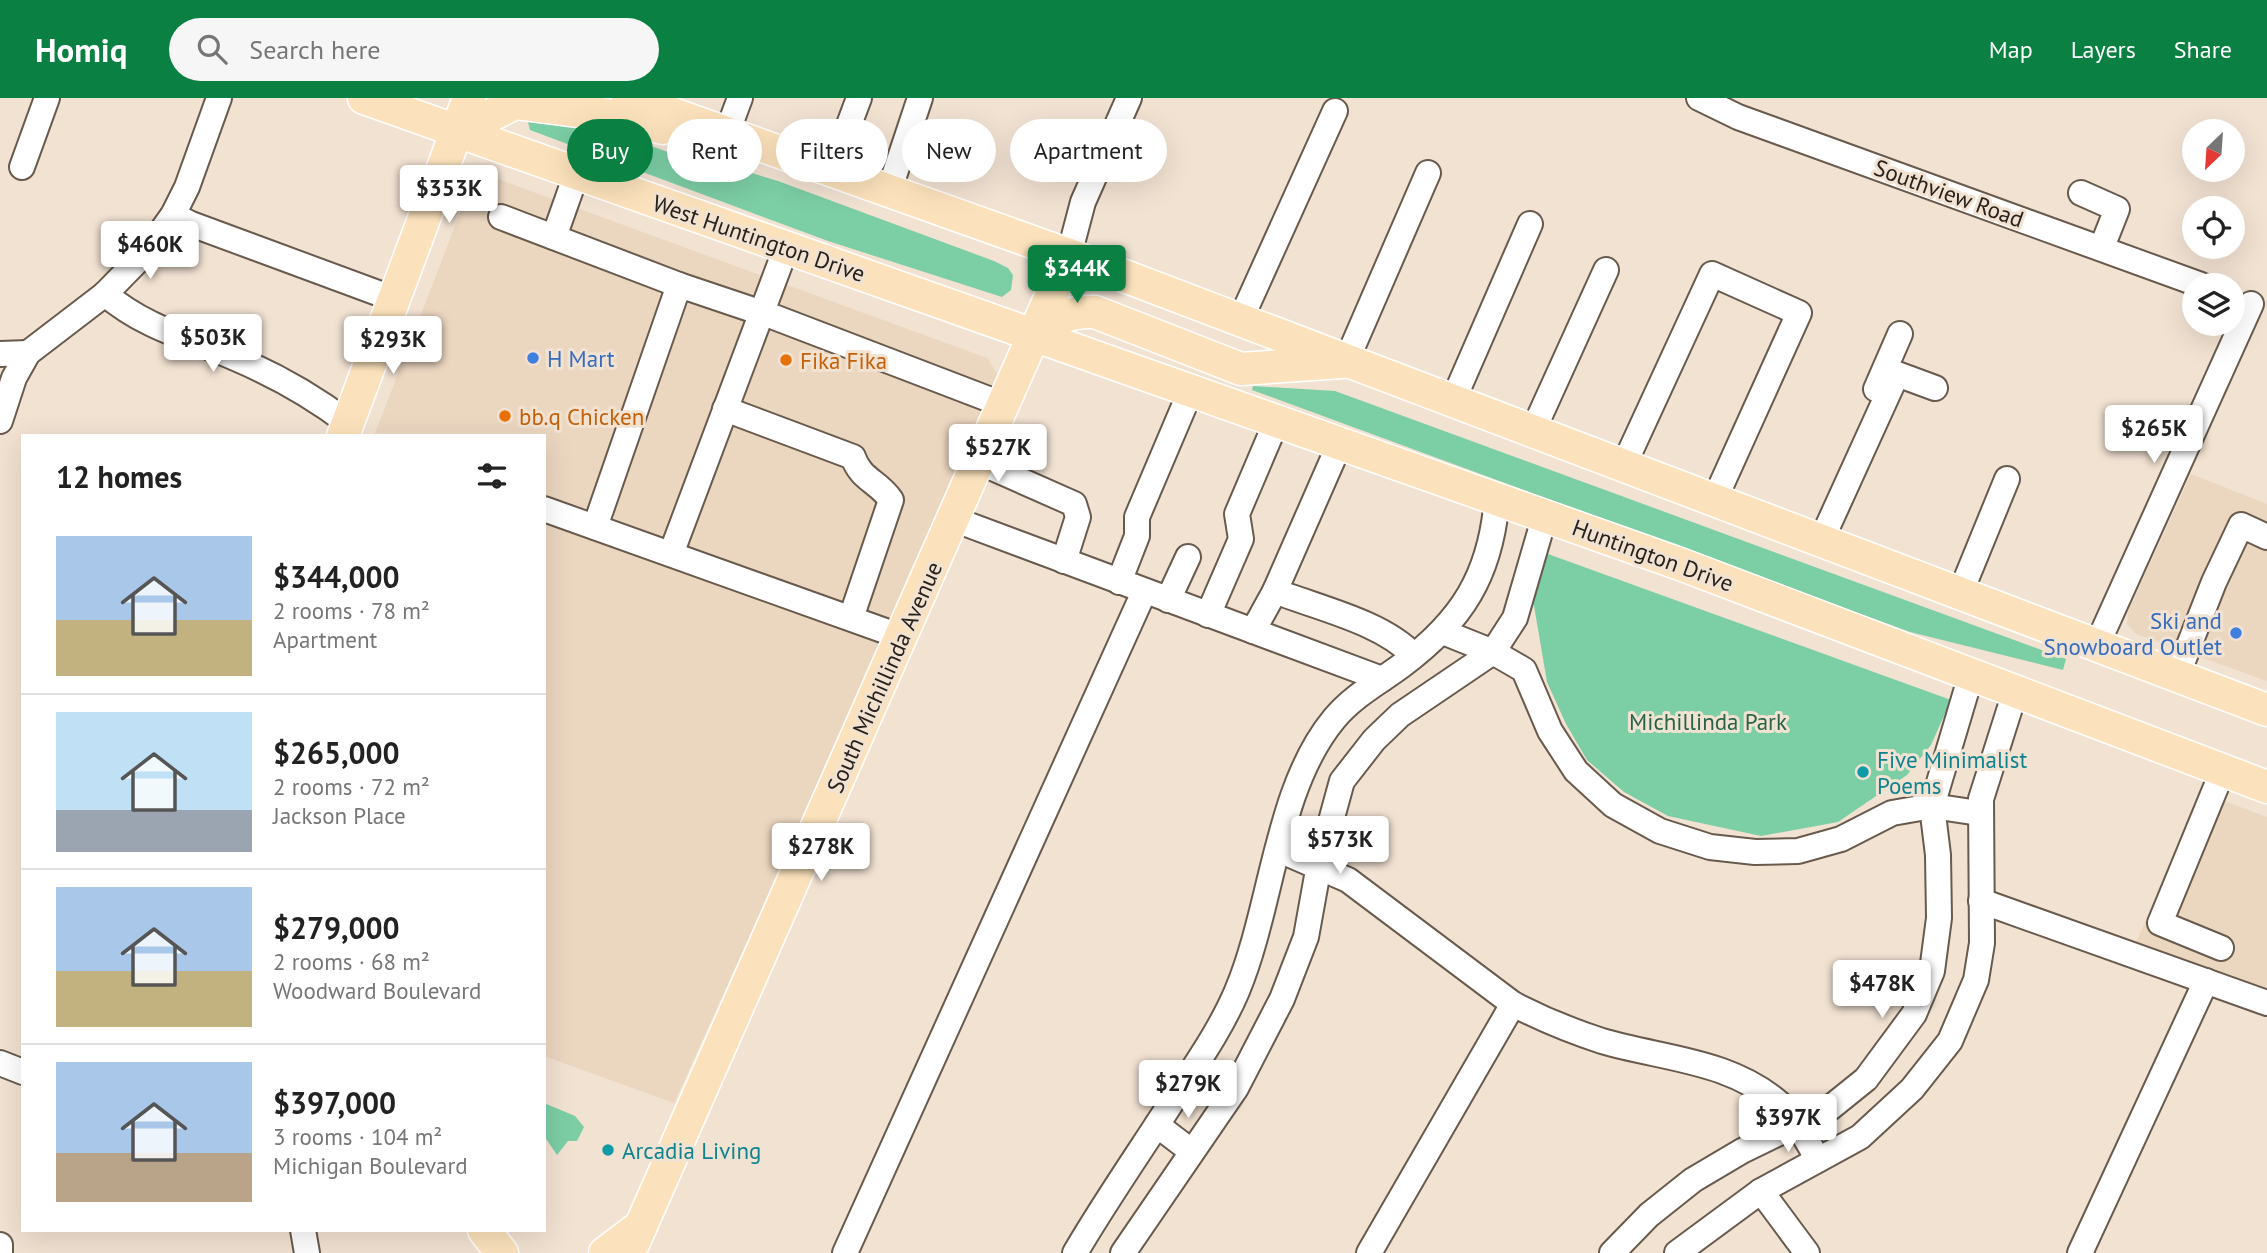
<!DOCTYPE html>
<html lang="en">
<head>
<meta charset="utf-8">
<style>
	:root { --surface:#fff; --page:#f6f6f6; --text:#222; --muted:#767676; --line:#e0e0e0; --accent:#0b8043 }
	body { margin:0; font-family:"PT Sans",sans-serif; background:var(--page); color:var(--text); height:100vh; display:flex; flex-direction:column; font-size:26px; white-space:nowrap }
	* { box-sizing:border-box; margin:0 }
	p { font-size:23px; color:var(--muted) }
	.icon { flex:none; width:38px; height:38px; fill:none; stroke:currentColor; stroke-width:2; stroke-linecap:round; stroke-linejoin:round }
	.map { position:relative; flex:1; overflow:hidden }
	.drawer { position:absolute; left:21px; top:336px; width:525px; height:798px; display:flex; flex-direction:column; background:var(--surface); border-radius:0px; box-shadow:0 7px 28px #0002 }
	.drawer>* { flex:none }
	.top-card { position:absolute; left:567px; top:21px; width:665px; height:63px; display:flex; gap:14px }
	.needle { width:46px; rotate:205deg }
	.fabs { position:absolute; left:2182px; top:21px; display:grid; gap:14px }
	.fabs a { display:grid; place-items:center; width:63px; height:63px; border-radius:50%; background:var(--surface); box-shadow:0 7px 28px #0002; font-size:35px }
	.price { position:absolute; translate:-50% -60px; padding:0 16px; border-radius:7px; background:#fff; color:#222; font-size:23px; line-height:46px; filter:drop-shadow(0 2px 4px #0008) }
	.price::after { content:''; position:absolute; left:50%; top:42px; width:21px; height:16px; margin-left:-10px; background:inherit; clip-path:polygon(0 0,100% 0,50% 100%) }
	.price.selected { background:var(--accent); color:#fff }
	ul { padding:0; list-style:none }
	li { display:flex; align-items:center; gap:21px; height:175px; padding:0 35px }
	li+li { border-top:2px solid var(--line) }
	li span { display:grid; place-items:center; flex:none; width:196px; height:140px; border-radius:0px; color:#555 }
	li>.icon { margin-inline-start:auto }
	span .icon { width:84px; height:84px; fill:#fffc; stroke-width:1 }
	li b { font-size:30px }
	h2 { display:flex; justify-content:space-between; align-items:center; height:84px; padding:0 35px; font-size:30px }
	.chip { padding:0 24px; border-radius:32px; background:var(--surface); box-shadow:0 7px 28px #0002; font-size:24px; line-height:63px }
	.chip.selected { background:var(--accent); color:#fff }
	header { display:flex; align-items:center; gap:42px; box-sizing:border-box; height:98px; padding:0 35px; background:var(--accent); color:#fff }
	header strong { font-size:33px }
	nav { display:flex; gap:38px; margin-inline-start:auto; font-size:24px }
	.search { width:490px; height:63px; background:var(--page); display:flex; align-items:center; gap:18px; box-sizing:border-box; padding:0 24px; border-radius:38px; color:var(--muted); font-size:26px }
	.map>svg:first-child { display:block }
	.built { fill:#ebd6c0 }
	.green { fill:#7ccea5 }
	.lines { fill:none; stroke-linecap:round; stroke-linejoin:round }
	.minor-casing { stroke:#685a4d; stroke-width:28 }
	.major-casing { stroke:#fff; stroke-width:35 }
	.minor { stroke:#fff; stroke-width:24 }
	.major { stroke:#fce2bc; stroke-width:32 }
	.shop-dot { fill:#3f7fe0; stroke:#f2e2d2; stroke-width:2.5 }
	.food-dot { fill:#e8710a; stroke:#f2e2d2; stroke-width:2.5 }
	.culture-dot { fill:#0f9aa8; stroke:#f2e2d2; stroke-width:2.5 }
	.labels { text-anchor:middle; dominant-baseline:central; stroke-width:6; stroke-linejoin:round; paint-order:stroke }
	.street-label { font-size:23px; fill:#28221c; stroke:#f2e2d2 }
	.shop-label { font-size:23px; fill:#366cbe; stroke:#f2e2d2; text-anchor:start }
	.food-label { font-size:23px; fill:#c56008; stroke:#f2e2d2; text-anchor:start }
	.park-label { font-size:23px; fill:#266448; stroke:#f2e2d2 }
	.culture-label { font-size:23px; fill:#0d838f; stroke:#f2e2d2; text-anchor:start }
</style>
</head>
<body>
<header>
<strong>Homiq</strong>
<div class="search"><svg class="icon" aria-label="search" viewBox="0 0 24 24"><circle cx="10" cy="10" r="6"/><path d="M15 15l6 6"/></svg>Search here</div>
<nav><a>Map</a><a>Layers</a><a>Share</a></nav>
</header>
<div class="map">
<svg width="2267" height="1155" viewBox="0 0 2267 1155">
	<rect width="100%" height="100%" fill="#f2e2d2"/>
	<g class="built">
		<polygon points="481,75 987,260 998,277 976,337 674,1005 544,958 544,338 374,338 474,79"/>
		<polygon points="2191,376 2267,406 2267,583 2136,536 2127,526 2128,514"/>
		<polygon points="2205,696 2267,719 2267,897 2134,848"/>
	</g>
	<g class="green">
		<polygon points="570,19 707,68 745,73 778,83 994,163 1008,170 1013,177 1011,192 1002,199 828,143 530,32 527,20"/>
		<polygon points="1253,288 1335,293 2066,561 2063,572 1910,534 1252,292"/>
		<polygon points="1548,456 1951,602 1931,647 1907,677 1838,724 1761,738 1668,718 1624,694 1587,662 1566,626 1547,584 1532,496"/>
		<polygon points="544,1005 575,1018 584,1029 577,1043 568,1043 557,1057 544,1038"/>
	</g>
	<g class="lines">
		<defs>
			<g id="minor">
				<polyline points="1699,0 1738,19 2201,187"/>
				<polyline points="727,35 740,0"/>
				<polyline points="22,69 47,0"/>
				<polyline points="832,72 859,0"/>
				<polyline points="889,93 920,0"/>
				<polyline points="2081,95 2117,111 2102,149"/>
				<polyline points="173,117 191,126 394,201"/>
				<polyline points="501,119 679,187"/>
				<polyline points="554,139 576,77"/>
				<polyline points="1069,157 1083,104 1129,0"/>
				<path d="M 105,196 C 147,231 187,239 235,260 C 275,277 314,299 348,325"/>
				<polyline points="1240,223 1335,13"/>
				<polyline points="0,256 28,255"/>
				<polyline points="1346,264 1428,75"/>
				<polyline points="1876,291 1900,236"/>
				<polyline points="1452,305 1530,126"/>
				<path d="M 725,311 L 853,359 C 861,382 878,383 891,402 L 851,520"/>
				<polyline points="0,323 14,280 28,255 105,196 148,152 173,117 187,89 219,0"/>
				<polyline points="1532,335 1606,172"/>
				<path d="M 1340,345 L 1275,493 C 1318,510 1382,524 1413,557"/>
				<polyline points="979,364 1074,406 1078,419 1064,463"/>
				<polyline points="1623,369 1712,176 1799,215 1714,403"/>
				<polyline points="544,411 902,539"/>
				<polyline points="953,421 1382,581"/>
				<polyline points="595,429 679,187 774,219 1004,307"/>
				<polyline points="1821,443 1897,276 1935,290"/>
				<polyline points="671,456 786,150"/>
				<polyline points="1119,484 1137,438 1137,419 1191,292"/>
				<polyline points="1960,496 2007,381"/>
				<polyline points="1168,502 1188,459"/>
				<polyline points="1208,517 1241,441 1237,416 1277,322"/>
				<polyline points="1253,533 1275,493"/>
				<polyline points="1443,534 1493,554 1524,572 1550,633 1576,673 1613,707 1660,733 1710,749 1755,754 1798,753 1841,741 1892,715 1932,708 1979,715"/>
				<polyline points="2097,547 2251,206"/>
				<polyline points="2177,578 2214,484 2241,427 2267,439"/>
				<path d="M 1279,752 L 1348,782 L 1513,906 C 1542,921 1571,933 1602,943 C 1663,961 1731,962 1781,1007 C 1796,1021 1807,1043 1817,1060"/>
				<polyline points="1981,803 2267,905"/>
				<polyline points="2221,850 2160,825 2223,672"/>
				<polyline points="0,965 23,974"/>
				<polyline points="1157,1027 1191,1053"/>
				<polyline points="1761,1093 1807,1155"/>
				<polyline points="303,1132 307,1155"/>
				<polyline points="0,1147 0,1155"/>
				<polyline points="845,1155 1144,494"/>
				<path d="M 1075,1155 C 1109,1097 1148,1042 1184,985 C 1203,956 1223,926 1237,893 C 1273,807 1276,691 1334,621 C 1353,598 1378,585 1401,568 C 1462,523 1491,477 1497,400"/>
				<polyline points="1123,1155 1236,990 1282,901 1306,839 1319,767 1342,683 1374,642 1400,617 1493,554 1515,520 1545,417"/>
				<polyline points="1369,1155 1513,906"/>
				<polyline points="1612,1155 1649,1117 1693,1082 1742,1053 1830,1010 1866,981 1914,916 1932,873 1939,820 1938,757 1932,708 1971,577"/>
				<polyline points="1677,1155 1761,1093 1860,1039 1912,991 1950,943 1976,882 1982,845 1981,701 2015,594"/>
				<polyline points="2080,1155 2206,883"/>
			</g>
			<g id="major">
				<polyline points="364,0 1680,466 2267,689"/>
				<polyline points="628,0 1069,157 2267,612"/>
				<polyline points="456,35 515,5 608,17 663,30"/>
				<path d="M 1036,236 C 1056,220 1069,213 1095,214 L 1241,271 L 1342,264"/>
				<polyline points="343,338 469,0"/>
				<polyline points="484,1132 502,1155"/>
				<polyline points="605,1155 641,1128"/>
				<polyline points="629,1155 1069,157"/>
			</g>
		</defs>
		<use href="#minor" class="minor-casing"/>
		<use href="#major" class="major-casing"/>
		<use href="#minor" class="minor"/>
		<use href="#major" class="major"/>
	</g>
	<g class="shop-dot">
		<circle cx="533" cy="260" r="7"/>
		<circle cx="2236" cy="535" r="7"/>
	</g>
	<g class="food-dot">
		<circle cx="786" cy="262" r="7"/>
		<circle cx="505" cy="318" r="7"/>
	</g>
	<g class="culture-dot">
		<circle cx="1863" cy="674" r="7"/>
		<circle cx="608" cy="1052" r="7"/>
	</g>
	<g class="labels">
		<g class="street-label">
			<text transform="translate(1949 95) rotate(20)">Southview Road</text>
			<text transform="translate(759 140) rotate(19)">West Huntington Drive</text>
			<text transform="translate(1653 457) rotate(20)">Huntington Drive</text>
			<text transform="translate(884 579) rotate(-66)">South Michillinda Avenue</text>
		</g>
		<g class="shop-label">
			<text x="547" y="260">H Mart</text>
			<text x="2222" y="522" text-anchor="end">Ski and<tspan x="2222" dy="26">Snowboard Outlet</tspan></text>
		</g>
		<g class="food-label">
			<text x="800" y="262">Fika Fika</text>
			<text x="519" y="318">bb.q Chicken</text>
		</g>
		<g class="park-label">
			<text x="1708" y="623">Michillinda Park</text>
		</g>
		<g class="culture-label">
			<text x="1877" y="661">Five Minimalist<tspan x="1877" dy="26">Poems</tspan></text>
			<text x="622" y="1052">Arcadia Living</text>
		</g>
	</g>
</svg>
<div class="fabs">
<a><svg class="needle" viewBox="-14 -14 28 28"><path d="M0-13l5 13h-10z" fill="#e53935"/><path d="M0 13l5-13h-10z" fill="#767676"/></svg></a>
<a><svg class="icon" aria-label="locate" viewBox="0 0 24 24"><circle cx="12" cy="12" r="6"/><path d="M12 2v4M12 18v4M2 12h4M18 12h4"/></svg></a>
<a><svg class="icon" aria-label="layers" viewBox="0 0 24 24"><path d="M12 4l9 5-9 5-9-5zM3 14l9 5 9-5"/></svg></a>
</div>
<b class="price" style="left:449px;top:127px">$353K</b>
<b class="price" style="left:150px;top:183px">$460K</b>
<b class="price selected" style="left:1077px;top:207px">$344K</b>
<b class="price" style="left:213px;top:276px">$503K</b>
<b class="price" style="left:393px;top:278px">$293K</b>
<b class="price" style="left:2154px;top:367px">$265K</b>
<b class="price" style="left:998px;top:386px">$527K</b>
<b class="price" style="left:1340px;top:778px">$573K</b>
<b class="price" style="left:821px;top:785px">$278K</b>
<b class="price" style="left:1882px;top:922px">$478K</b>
<b class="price" style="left:1188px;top:1022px">$279K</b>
<b class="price" style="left:1788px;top:1056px">$397K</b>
<div class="top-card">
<a class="chip selected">Buy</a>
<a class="chip">Rent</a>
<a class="chip">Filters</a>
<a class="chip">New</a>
<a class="chip">Apartment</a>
</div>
<section class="drawer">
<h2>12 homes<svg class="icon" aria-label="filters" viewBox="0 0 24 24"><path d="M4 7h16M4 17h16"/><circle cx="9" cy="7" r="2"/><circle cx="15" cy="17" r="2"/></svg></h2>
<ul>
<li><span style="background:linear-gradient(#a9c7e8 60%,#c2b280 0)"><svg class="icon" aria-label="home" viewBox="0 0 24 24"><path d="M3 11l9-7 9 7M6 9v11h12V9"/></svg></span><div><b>$344,000</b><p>2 rooms · 78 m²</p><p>Apartment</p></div></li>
<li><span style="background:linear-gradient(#bfe0f5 70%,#9aa5b1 0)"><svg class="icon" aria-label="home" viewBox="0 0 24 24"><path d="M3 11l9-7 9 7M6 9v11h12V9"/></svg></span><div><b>$265,000</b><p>2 rooms · 72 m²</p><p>Jackson Place</p></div></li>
<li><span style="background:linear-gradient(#a9c7e8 60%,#c2b280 0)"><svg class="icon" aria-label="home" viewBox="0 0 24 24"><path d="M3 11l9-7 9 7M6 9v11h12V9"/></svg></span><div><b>$279,000</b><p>2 rooms · 68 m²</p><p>Woodward Boulevard</p></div></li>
<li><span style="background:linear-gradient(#a9c7e8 65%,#b9a48a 0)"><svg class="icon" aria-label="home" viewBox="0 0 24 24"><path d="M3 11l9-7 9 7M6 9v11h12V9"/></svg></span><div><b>$397,000</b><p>3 rooms · 104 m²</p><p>Michigan Boulevard</p></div></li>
</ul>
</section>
</div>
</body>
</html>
